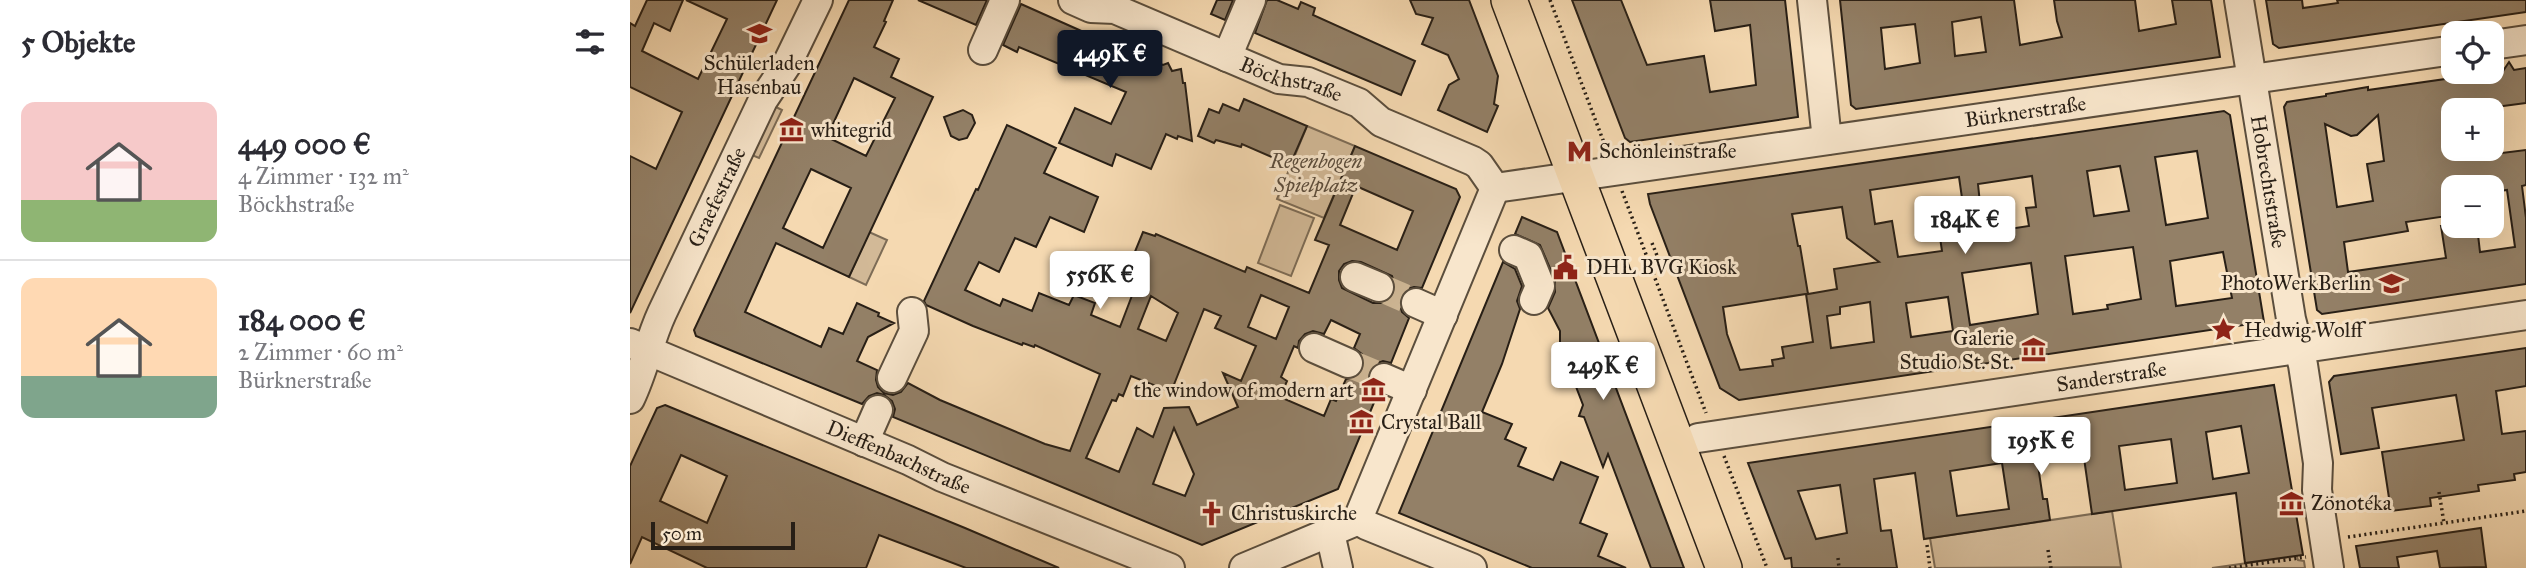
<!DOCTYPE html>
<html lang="de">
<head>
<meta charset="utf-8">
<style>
	:root { --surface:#fff; --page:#f2f2f3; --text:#2b2b33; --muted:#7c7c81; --line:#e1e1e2; --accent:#111827 }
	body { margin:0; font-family:"IM FELL Great Primer",serif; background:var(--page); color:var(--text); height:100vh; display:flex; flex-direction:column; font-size:26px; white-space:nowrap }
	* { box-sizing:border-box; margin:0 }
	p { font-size:23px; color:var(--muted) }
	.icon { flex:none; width:38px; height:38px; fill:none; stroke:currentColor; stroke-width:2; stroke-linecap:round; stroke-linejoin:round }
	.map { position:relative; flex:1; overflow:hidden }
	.side { display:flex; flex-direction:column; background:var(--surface); width:630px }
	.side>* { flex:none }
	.fabs { position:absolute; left:1811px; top:21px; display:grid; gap:14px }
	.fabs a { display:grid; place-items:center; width:63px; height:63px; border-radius:14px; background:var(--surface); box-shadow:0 7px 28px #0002; font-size:35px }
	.scale { position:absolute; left:21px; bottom:18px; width:144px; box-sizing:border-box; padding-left:7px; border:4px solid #281f16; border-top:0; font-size:19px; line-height:24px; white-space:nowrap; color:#281f16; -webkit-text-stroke:5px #f8e6cc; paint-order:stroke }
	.price { position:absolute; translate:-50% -60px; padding:0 16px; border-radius:7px; background:#fff; color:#222; font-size:23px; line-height:46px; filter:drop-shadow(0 2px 4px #0008) }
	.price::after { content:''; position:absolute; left:50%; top:42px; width:21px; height:16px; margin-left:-10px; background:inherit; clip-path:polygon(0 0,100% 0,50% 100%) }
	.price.selected { background:var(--accent); color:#fff }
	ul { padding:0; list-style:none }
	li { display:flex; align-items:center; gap:21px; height:175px; padding:0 21px }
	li+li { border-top:2px solid var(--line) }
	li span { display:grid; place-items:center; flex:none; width:196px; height:140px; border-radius:14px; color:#555 }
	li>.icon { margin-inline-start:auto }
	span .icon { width:84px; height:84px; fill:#fffc; stroke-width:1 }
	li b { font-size:30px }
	h2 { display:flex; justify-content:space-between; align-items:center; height:84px; padding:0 21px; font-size:30px }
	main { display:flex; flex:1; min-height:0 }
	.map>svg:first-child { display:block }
	.green { fill:#d2b997; stroke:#7d6c56; stroke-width:2 }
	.building { fill:#938067; stroke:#281f16; stroke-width:2; fill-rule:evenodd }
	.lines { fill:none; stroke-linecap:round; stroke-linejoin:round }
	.minor-tunnel { stroke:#ccb492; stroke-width:28; stroke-dasharray:28 14; stroke-linecap:butt }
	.minor-casing { stroke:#5b4e3d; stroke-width:32 }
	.major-casing { stroke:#281f16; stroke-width:38 }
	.path { stroke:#281f16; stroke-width:3.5; stroke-dasharray:2 3.5; stroke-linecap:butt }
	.minor { stroke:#f8e6cc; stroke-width:28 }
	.major { stroke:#f5d9b1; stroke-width:35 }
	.labels { text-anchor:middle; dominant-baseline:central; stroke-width:6; stroke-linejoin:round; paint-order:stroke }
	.poi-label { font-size:21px; fill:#281f16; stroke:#f8e6cc; text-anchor:start }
	.street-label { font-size:21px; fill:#281f16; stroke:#f8e6cc }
	.park-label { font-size:21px; font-style:italic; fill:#5b4d3d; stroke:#f8e6cc }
</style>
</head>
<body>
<main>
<section class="side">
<h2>5 Objekte<svg class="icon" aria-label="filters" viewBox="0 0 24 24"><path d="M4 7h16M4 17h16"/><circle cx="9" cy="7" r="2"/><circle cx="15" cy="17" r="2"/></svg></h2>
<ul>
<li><span style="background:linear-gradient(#f6c9c9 70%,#8fb573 0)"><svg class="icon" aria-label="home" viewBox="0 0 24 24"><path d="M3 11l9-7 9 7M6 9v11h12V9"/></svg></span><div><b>449 000 €</b><p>4 Zimmer · 132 m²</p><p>Böckhstraße</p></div></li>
<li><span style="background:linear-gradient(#ffd9b3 70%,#7fa58c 0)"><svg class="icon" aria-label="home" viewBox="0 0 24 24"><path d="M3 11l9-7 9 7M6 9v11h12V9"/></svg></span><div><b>184 000 €</b><p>2 Zimmer · 60 m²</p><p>Bürknerstraße</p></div></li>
</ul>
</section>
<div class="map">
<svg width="1896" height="568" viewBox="0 0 1896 568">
	<rect width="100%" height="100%" fill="#f5d9b1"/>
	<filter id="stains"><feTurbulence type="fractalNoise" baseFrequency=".00286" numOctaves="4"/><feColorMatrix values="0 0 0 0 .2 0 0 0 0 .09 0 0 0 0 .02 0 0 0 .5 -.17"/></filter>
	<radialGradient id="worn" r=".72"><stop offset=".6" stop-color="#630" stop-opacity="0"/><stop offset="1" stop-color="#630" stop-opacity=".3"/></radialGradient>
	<g class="green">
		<polygon points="142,105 152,110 129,158 117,153"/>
		<polygon points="677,126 725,146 694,218 647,199"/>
		<polygon points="650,205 684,218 661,276 628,263"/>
		<polygon points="239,232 257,240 236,285 219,277"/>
		<polygon points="1482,511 1491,567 1305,568 1300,538"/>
		<polygon points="1667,556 1668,560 1674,561 1675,568 1582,568"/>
	</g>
	<g class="building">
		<polygon points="17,0 53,0 40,31 24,23 12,51 68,79 97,19 56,0 147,0 0,313 0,156 26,169 52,112 0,87 0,23 5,26"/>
		<path d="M 219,0 L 263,0 L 254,21 L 256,22 L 244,47 L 269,59 L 261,77 L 303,97 L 219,277 L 146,243 L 115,312 L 191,347 L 199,328 L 213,334 L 227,303 L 249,313 L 248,316 L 264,323 L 238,337 L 227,361 L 247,370 L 246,380 L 248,387 L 254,393 L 263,395 L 271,392 L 278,383 L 310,400 L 415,444 L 440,451 L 470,374 L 405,345 L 404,347 L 393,343 L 392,345 L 343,326 L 296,305 L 294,301 L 346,189 L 348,190 L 377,125 L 426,148 L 414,173 L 468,197 L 454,232 L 420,217 L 406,247 L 385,238 L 369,272 L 349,262 L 335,290 L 370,306 L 373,299 L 402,311 L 409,293 L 439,305 L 444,295 L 465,303 L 461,315 L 490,327 L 514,264 L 502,259 L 513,232 L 525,236 L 526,234 L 615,272 L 617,267 L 679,293 L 699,245 L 685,240 L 725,146 L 826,189 L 830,197 L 792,288 L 784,287 L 777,289 L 771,297 L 770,305 L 772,312 L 779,318 L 761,363 L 753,361 L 745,364 L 739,372 L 738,381 L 740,387 L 748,393 L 708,489 L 572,545 L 263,417 L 265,409 L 262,401 L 254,395 L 247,393 L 239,396 L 232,404 L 66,336 L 64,330 ZM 224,78 L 265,98 L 236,156 L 197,137 ZM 181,169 L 221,188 L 193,248 L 153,228 ZM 726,186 L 783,211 L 767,250 L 710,225 ZM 722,261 L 731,262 L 762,276 L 765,286 L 765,293 L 760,300 L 752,303 L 743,303 L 712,288 L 709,280 L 709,271 L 714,264 ZM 631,295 L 659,307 L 646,339 L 618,327 ZM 521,296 L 548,313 L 536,341 L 508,329 ZM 574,309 L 591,316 L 585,328 L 626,346 L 611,381 L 593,373 L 608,407 L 567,425 L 559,407 L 534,408 L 523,437 L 507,428 L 489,472 L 456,458 L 482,400 L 486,401 L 489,394 L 493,396 L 501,376 L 541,392 ZM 701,320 L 730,334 L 724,348 L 732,354 L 735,362 L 733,369 L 728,376 L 716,379 L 706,401 L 701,399 L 694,416 L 650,397 L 657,381 L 651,377 L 664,346 L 668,348 L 669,341 L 675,334 L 683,331 L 694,334 ZM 544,428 L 564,474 L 555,496 L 523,484 Z"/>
		<polygon points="288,0 357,0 346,25"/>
		<polygon points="587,0 603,0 595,20 581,14"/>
		<polygon points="637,0 647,0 668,9 671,2 685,8 683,15 785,61 771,95 625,33"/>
		<polygon points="780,0 839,0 868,76 864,104 868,106 857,132 808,110 819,85 829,79 818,55 792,44 803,18 786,14"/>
		<polygon points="942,0 991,0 1017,65 1074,56 1080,92 1126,85 1120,25 1085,31 1080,0 1155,0 1168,117 1000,142 995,138"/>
		<path d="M 1210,0 L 1384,0 L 1390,45 L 1432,37 L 1427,21 L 1424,0 L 1505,0 L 1509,31 L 1546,24 L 1542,0 L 1581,0 L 1590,57 L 1226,109 L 1221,105 ZM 1351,17 L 1356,52 L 1325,56 L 1322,22 ZM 1285,24 L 1290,63 L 1255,69 L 1251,28 Z"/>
		<polygon points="1636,0 1672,0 1673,8 1708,3 1707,0 1896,0 1896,12 1649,48 1643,44"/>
		<polygon points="391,4 476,42 533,65 538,63 542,71 551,69 553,83 555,83 562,141 548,136 547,139 536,134 521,169 486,154 482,166 429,143 445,108 481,124 496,92 389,47 387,52 373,45"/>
		<path d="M 1879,62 L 1884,70 L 1896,68 L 1896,103 L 1843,110 L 1824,110 L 1824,113 L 1818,114 L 1824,159 L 1896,150 L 1896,185 L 1892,186 L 1896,218 L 1896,284 L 1692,314 L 1687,310 L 1654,107 L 1657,102 L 1696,96 L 1696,94 L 1738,87 L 1738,90 L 1829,77 L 1831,74 L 1837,73 L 1844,75 L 1873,71 ZM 1748,115 L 1754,161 L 1737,164 L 1743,201 L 1707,207 L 1695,124 L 1721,136 L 1727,135 ZM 1824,187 L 1862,187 L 1863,192 L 1877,190 L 1885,247 L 1850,252 L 1847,226 L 1811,226 L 1816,258 L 1718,272 L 1714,242 L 1778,231 L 1776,222 L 1824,215 Z"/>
		<polygon points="614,99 677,126 660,165 612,144 611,147 586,140 584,143 568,136 579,109 589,113 593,104 609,111"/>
		<polygon points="333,110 342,115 345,123 337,138 329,140 321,136 314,117"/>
		<path d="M 1594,111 L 1600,115 L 1634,322 L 1109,400 L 1090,388 L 1020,204 L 1018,194 ZM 1567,151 L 1578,218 L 1536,225 L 1525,157 ZM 1490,166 L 1499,211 L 1464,216 L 1457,171 ZM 1402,176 L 1406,207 L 1396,208 L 1399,226 L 1353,233 L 1348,184 ZM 1329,177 L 1335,219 L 1308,224 L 1312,251 L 1268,257 L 1262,221 L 1245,224 L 1240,190 ZM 1212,207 L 1217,238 L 1249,262 L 1204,269 L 1207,289 L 1178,294 L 1170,246 L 1168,246 L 1162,214 ZM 1503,247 L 1511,299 L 1477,305 L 1478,309 L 1443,314 L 1435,256 ZM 1593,252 L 1602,298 L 1546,306 L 1540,261 ZM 1401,263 L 1408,314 L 1340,325 L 1332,273 ZM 1176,294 L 1183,342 L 1152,347 L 1154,358 L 1142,360 L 1143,366 L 1110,370 L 1097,334 L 1093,307 ZM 1318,297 L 1323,331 L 1281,337 L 1276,303 ZM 1240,302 L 1244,342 L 1201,348 L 1197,316 L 1210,314 L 1210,307 Z"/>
		<polygon points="892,217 927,232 1054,568 1021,568 978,454 973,467 954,417 949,416 953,405 930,345 930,331 918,308 925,292 925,280 910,245 885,234"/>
		<polygon points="873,262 885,269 892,286 887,301 890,309 872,364 852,412 882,424 875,439 896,448 888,466 923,480 931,462 968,477 950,523 977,534 968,556 996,568 902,568 769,513"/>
		<polygon points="1896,348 1896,386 1866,391 1872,434 1896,431 1896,472 1884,474 1885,480 1848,485 1849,491 1800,498 1801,506 1761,511 1752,452 1834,440 1826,395 1742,408 1749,448 1711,454 1699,382 1704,376"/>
		<path d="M 1644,385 L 1673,555 L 1615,563 L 1606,493 L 1462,514 L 1453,451 L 1407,459 L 1413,499 L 1417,499 L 1420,520 L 1294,539 L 1285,473 L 1244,479 L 1251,531 L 1261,530 L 1267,568 L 1162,568 L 1161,558 L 1155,559 L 1118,463 ZM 1611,426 L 1619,473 L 1583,479 L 1576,432 ZM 1541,439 L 1547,483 L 1495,490 L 1489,446 ZM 1372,463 L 1379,509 L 1327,516 L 1320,471 ZM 1210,485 L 1217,533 L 1186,539 L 1168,491 Z"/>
		<path d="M 35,405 L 335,528 L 429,568 L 336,568 L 249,535 L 236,568 L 77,568 L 12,537 L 0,564 L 0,466 L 27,408 ZM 51,455 L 97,476 L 77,523 L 30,501 Z"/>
		<polygon points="1851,528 1856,567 1810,568 1807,551 1767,557 1769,568 1730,568 1726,546"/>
	</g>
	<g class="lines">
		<g class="minor-tunnel">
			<polyline points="749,287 786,303"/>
			<polyline points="718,363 754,378"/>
		</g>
		<defs>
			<g id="minor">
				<path id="s1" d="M 443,0 L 461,8 L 485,9 L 649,79 L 678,82 L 729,103 L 751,122 L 843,161 L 849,165 L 865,188"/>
				<polyline points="1182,0 1197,140"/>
				<path id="s2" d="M 1609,0 L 1661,319 L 1673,365 L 1688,463 L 1687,490 L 1699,568"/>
				<polyline points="1862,45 1896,40"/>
				<polyline points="353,50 375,0"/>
				<polyline points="597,57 621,0"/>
				<path id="s3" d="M 865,188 L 1824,50"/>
				<polyline points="884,250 898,256 910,286 904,300"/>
				<polyline points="725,277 749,287"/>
				<polyline points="786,303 813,315"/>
				<path id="s4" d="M 0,343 L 278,460 L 312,477 L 540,568"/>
				<polyline points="684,348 718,363"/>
				<polyline points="262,378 284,331 282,312"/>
				<polyline points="754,378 782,390"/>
				<path id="s5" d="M 0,399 C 14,370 19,341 32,313 L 133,100 L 157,64 L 188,0"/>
				<path id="s6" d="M 1068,438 L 1896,315"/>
				<polyline points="234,442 248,410"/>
				<polyline points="731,519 730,514 865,188"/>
				<polyline points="731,519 736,525 842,568"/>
				<polyline points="700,533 708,568"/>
				<polyline points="614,568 731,519"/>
			</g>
			<polyline id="major" points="879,0 1094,568"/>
		</defs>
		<use href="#minor" class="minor-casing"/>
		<use href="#major" class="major-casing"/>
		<g class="path">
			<polyline points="920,0 976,148"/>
			<polyline points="992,191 1076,413"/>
			<polyline points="1022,243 1032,268"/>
			<polyline points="1028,270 1038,266"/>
			<polyline points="1094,456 1137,568"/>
			<polyline points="1809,492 1814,523"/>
			<polyline points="1718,537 1896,511"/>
			<polyline points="1297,545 1300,568"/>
			<polyline points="1418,550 1421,568"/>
			<polyline points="1208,558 1209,568"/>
			<polyline points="1599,568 1676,557"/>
		</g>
		<use href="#minor" class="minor"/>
		<use href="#major" class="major"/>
	</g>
	<defs>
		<symbol id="school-bare" viewBox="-9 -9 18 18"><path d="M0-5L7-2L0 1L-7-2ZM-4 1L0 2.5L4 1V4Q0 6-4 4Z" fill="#8f2418" stroke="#f8e6cc" stroke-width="2.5" paint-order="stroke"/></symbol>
		<symbol id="museum-bare" viewBox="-9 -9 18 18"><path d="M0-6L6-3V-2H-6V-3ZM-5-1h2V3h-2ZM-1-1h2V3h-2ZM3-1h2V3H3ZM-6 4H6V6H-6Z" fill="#8f2418" stroke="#f8e6cc" stroke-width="2.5" paint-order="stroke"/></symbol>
		<symbol id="metro-bare" viewBox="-9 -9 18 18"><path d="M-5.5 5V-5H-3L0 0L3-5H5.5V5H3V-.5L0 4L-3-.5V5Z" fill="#8f2418" stroke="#f8e6cc" stroke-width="2.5" paint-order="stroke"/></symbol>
		<symbol id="civic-bare" viewBox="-9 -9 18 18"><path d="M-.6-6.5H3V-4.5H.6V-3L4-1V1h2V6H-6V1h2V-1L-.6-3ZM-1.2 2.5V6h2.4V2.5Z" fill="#8f2418" stroke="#f8e6cc" stroke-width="2.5" paint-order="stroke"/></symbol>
		<symbol id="university-bare" viewBox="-9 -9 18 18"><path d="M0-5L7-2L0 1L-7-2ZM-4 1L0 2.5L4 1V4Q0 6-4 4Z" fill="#8f2418" stroke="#f8e6cc" stroke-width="2.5" paint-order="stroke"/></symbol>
		<symbol id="sight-bare" viewBox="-9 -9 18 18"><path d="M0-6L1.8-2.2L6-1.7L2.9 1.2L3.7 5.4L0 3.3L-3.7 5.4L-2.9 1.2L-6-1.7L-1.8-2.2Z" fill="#8f2418" stroke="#f8e6cc" stroke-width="2.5" paint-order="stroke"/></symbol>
		<symbol id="church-bare" viewBox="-9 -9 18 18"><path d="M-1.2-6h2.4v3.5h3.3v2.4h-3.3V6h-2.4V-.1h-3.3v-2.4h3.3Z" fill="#8f2418" stroke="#f8e6cc" stroke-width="2.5" paint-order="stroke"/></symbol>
	</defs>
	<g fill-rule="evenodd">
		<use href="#school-bare" x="112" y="16" width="35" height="35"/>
		<use href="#museum-bare" x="144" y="112" width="35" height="35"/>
		<use href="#metro-bare" x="932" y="134" width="35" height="35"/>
		<use href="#civic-bare" x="918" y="250" width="35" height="35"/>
		<use href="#university-bare" x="1744" y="266" width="35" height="35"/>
		<use href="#sight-bare" x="1576" y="312" width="35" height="35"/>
		<use href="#museum-bare" x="1386" y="332" width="35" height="35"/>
		<use href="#museum-bare" x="726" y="372" width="35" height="35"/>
		<use href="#museum-bare" x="714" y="404" width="35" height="35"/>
		<use href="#museum-bare" x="1644" y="486" width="35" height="35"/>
		<use href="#church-bare" x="564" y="496" width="35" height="35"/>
	</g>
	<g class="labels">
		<g class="poi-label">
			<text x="129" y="63" text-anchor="middle">Schülerladen<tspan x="129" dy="24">Hasenbau</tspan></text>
			<text x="181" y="130">whitegrid</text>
			<text x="969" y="151">Schönleinstraße</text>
			<text x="956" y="267">DHL BVG Kiosk</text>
			<text x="1741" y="283" text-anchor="end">PhotoWerkBerlin</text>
			<text x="1614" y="330">Hedwig Wolff</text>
			<text x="1384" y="338" text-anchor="end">Galerie<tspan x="1384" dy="24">Studio St. St.</tspan></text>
			<text x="724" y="390" text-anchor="end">the window of modern art</text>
			<text x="751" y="422">Crystal Ball</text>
			<text x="1681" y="503">Zönotéka</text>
			<text x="601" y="513">Christuskirche</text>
		</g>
		<g class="street-label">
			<text stroke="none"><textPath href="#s1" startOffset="234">Böckhstraße</textPath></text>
			<text stroke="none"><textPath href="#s3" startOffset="536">Bürknerstraße</textPath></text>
			<text stroke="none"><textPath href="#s2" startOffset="184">Hobrechtstraße</textPath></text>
			<text stroke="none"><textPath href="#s5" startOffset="220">Graefestraße</textPath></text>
			<text stroke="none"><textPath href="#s6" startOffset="418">Sanderstraße</textPath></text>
			<text stroke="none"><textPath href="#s4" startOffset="292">Dieffenbachstraße</textPath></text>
		</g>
		<g class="park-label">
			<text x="686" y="161">Regenbogen<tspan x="686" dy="24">Spielplatz</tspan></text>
		</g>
	</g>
	<rect width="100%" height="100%" filter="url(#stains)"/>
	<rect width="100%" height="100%" fill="url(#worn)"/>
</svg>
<div class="fabs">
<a><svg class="icon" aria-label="locate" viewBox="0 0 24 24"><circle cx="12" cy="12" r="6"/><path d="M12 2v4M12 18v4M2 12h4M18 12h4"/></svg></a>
<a>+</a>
<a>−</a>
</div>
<div class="scale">50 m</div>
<b class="price selected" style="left:480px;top:90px">449K €</b>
<b class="price" style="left:1335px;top:256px">184K €</b>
<b class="price" style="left:470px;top:311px">556K €</b>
<b class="price" style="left:973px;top:402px">249K €</b>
<b class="price" style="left:1411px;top:477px">195K €</b>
</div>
</main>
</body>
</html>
